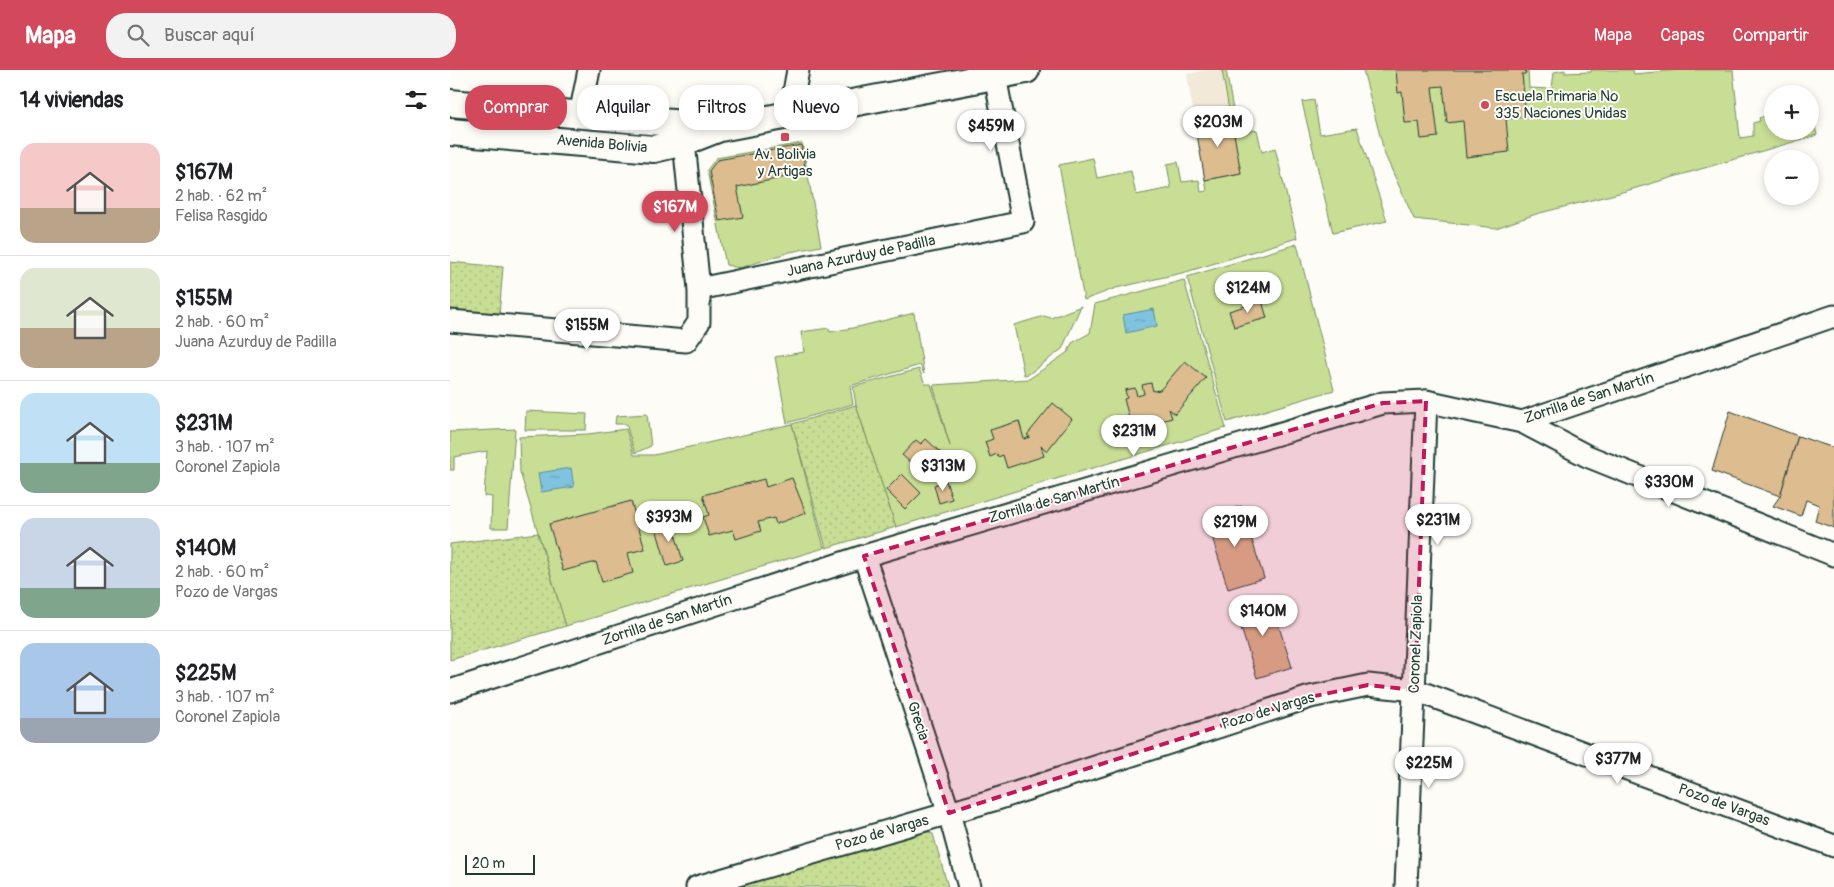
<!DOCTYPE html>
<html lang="es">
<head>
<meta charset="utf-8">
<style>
	:root { --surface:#fff; --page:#f2f2f2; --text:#202124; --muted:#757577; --line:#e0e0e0; --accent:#d1495b }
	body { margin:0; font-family:Pangolin,sans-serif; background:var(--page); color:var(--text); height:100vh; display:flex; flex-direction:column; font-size:19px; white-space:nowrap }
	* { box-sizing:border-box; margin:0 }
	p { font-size:16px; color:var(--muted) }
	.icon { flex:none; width:28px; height:28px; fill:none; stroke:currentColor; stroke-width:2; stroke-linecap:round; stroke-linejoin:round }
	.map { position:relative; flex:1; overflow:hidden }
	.side { display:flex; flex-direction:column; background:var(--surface); width:450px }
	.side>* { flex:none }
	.guide { position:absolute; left:15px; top:15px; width:475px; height:45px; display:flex; gap:10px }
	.controls { position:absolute; left:1314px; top:15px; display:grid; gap:10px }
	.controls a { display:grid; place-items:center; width:55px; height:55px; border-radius:50%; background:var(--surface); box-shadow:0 2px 8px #0003; font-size:25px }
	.scale { position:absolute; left:15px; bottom:12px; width:70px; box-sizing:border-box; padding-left:5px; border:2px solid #1f3d34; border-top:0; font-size:14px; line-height:18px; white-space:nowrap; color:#1f3d34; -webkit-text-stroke:4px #fdfcf7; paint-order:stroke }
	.price { position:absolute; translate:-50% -42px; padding:0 11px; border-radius:18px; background:#fff; color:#222; font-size:16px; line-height:32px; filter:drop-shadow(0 1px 2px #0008) }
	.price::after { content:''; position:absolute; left:50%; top:30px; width:15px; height:11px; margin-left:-8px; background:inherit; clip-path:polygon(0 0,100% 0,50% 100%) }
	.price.active { background:var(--accent); color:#fff }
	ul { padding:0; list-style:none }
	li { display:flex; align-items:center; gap:15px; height:125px; padding:0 20px }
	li+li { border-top:1px solid var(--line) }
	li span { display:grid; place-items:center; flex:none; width:140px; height:100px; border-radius:15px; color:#555 }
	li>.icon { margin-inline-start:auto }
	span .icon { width:60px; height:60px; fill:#fffc; stroke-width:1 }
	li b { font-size:21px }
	h2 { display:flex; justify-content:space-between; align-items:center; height:60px; padding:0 20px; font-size:21px }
	.chip { padding:0 18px; border-radius:20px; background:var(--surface); box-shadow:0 2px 8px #0003; font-size:18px; line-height:45px }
	.chip.active { background:var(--accent); color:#fff }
	header { display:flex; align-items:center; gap:30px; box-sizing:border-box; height:70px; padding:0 25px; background:var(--accent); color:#fff }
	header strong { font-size:24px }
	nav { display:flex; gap:28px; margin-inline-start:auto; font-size:18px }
	.search { width:350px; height:45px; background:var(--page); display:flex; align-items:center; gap:12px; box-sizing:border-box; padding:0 18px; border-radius:20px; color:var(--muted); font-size:19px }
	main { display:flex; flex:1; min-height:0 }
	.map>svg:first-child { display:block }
	.built { fill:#f3e9d8 }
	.grass { fill:url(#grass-dots); stroke:#748e64 }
	.garden { fill:#c8de94; stroke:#748e64 }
	.water { fill:url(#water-ripples); stroke:#598d9b }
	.building { fill:#ddbc8f; stroke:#1f3d34 }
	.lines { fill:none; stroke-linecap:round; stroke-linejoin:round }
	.minor-casing { stroke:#1f3d34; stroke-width:25 }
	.tertiary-casing { stroke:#1f3d34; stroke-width:30 }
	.minor { stroke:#fdfcf7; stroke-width:21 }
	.tertiary { stroke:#fdfcf7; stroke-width:26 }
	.marked { fill:#c2185b; fill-opacity:0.2; stroke:#c2185b; stroke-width:4; stroke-dasharray:10 6; stroke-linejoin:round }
	.poi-dot { fill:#d1495b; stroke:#fdfcf7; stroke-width:2 }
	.labels { text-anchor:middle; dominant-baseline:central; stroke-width:4; stroke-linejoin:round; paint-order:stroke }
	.poi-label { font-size:15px; fill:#1f3d34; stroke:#fdfcf7; text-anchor:start }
	.street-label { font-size:15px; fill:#1f3d34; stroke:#fdfcf7 }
</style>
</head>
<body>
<header>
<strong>Mapa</strong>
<div class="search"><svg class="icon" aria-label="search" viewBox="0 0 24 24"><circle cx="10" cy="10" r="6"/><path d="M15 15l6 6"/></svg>Buscar aquí</div>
<nav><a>Mapa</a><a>Capas</a><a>Compartir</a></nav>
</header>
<main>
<section class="side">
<h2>14 viviendas<svg class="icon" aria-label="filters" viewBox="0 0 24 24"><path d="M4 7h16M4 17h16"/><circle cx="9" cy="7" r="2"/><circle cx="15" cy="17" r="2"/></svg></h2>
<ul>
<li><span style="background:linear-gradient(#f6c9c9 65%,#b9a48a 0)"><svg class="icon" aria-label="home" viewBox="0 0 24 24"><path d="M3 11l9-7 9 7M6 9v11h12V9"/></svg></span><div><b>$167M</b><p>2 hab. · 62 m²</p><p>Felisa Rasgido</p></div></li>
<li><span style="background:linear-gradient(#dfe7d0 60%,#b9a48a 0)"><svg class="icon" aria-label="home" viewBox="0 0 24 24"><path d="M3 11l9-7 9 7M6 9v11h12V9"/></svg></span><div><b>$155M</b><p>2 hab. · 60 m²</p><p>Juana Azurduy de Padilla</p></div></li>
<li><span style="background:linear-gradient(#bfe0f5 70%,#7fa58c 0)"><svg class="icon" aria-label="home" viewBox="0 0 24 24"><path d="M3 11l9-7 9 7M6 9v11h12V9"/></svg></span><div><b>$231M</b><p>3 hab. · 107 m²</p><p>Coronel Zapiola</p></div></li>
<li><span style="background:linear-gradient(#c9d6e8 70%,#7fa58c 0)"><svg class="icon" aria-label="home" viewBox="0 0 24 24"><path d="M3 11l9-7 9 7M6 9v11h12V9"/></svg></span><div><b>$140M</b><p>2 hab. · 60 m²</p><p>Pozo de Vargas</p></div></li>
<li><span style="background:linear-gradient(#a9c7e8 75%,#9aa5b1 0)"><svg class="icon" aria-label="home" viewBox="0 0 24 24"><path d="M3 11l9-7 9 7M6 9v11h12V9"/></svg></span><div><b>$225M</b><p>3 hab. · 107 m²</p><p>Coronel Zapiola</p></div></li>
</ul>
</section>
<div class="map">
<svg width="1384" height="817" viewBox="0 0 1384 817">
	<defs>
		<pattern id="grass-dots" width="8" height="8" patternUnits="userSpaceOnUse" patternTransform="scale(1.25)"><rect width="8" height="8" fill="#c8de94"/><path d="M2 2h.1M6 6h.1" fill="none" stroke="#abbf80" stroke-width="1.8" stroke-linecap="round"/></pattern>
		<pattern id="water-ripples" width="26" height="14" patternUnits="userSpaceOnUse" patternTransform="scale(1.25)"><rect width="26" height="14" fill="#80c3e0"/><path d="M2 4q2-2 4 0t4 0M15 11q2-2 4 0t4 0" fill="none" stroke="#68a0b6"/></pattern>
	</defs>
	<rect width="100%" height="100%" fill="#fdfcf7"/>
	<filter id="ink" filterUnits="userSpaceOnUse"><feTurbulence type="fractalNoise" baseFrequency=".02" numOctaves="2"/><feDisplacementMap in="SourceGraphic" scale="10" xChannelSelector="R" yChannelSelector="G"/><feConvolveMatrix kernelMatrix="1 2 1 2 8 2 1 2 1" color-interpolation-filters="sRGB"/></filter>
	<g filter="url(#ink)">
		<polygon class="built" points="758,0 772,0 781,47 745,53 737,4"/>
		<g class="grass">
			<polygon points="0,192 53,197 49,246 0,242"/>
			<polygon points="406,335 446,457 376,478 342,354"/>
			<polygon points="88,463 116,556 0,590 0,474"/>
			<polygon points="469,758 483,764 498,817 268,817"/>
		</g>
		<g class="garden">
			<polygon points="772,0 776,0 787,63 807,60 812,82 825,78 847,168 736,202 666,218 634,230 609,95 643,88 647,108 681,101 686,125 721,118 717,94 728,92 732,112 749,110 751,122 757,121 755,110 790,103"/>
			<polygon points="913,0 1078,0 1079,18 1102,19 1104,2 1115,0 1115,3 1141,2 1141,0 1183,0 1184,4 1229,0 1283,0 1290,68 1303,66 1303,53 1310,51 1309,48 1322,44 1322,61 1360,61 1360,34 1367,65 1169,123 1086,144 1046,158 964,149 935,85"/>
			<polygon points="864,30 870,64 907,58 937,151 883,163 852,32"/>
			<polygon points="352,73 371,176 340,182 290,198 276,195 257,100 266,88"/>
			<polygon points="847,174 884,320 777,352 737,207"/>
			<polygon points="734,210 776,358 446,457 406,335 403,317 469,299 475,314 481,314 500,376 483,315 579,309 618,282 622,273 640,263 645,234"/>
			<polygon points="631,236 612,279 579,304 574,305 564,255 594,246 601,248"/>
			<polygon points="464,243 474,304 470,295 400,316 403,334 337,353 325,287 354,282 351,262 379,258 380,262 408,257"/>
			<polygon points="76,341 137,344 136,360 75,360"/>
			<polygon points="197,344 201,376 185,383 176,354 165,354 166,346"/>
			<polygon points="342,354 374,478 116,556 70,402 69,367 138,364 176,359 184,385 204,385"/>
			<polygon points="65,359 58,458 41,458 42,427 34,426 37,381 4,387 4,400 0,400 0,362"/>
		</g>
		<g class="water">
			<polygon points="704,239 707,256 676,263 673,245"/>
			<polygon points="121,398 124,417 91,422 88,403"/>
		</g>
		<g class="building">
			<polygon points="946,0 1075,0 1076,4 1072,4 1076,47 1056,49 1059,82 1016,87 1013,51 997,53 993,16 982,17 988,67 971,69 969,52 955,53 952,22 948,23"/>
			<polygon points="781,47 791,103 755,110 745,53"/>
			<polygon points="351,75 356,103 287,117 293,147 269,151 259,101 267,90"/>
			<polygon points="812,231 817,248 784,257 779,241"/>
			<polygon points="735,291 756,308 725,344 719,339 722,348 682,359 674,329 677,328 675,320 685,318 687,326 694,324 692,315 701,313 703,321 710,320"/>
			<polygon points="603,333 622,349 597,381 591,376 594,386 557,398 553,385 548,387 547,384 540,387 535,372 543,369 540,360 569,351 574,369 580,367 577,365"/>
			<polygon points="1280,341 1348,366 1330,426 1262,401"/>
			<polygon points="1348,366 1384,378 1384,458 1365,451 1369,435 1356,430 1351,446 1323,436 1330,426"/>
			<polygon points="476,369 491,383 487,388 491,392 478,408 452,385 466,370 471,374"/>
			<polygon points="452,404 471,423 455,439 436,420"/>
			<polygon points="342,408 356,443 326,454 324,448 308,452 311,461 286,469 283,460 259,466 253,447 259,445 253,425 314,409 316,417"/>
			<polygon points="496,411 502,429 489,433 484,415"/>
			<polygon points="181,431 195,479 178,483 183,503 152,512 146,492 113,501 99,454"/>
			<polygon points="791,436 814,508 778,519 756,447"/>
			<polygon points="221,450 233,491 217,496 205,455"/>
			<polygon points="819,526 842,597 807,608 784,536"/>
		</g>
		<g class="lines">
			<defs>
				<g id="minor">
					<polyline points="340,44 348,0"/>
					<polyline points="130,45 139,0"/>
					<polyline points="249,219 573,152 545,6"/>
					<polyline points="0,251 236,271 249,252 249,219 234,72"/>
					<polyline points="1072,352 1137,386 1384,485"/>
					<polyline points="414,486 499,743 519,817"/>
					<polyline points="0,621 414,486 933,333 976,331 1072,352 1384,246"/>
					<polyline points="247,817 547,729 860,627 918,615 965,620 1384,776"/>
					<polyline points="956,817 976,331"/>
				</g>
				<g id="tertiary">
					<polyline points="0,33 267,57"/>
					<polyline points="0,62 204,79 234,72 270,58 576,0"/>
				</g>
			</defs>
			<use href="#minor" class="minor-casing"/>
			<use href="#tertiary" class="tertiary-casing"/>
			<use href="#minor" class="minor"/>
			<use href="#tertiary" class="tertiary"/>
		</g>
	</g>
	<path class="marked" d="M 976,331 L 965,620 L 918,615 L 860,627 L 499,743 L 414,486 L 933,333 Z"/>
	<g class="poi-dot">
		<circle cx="1035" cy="35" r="5"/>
		<rect x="330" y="62" width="10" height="10" rx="2.5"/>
	</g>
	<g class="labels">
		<g class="poi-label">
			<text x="1045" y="26">Escuela Primaria Nº<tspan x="1045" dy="17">335 Naciones Unidas</tspan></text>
			<text x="335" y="84" text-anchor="middle">Av. Bolivia<tspan x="335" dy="17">y Artigas</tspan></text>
		</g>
		<g class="street-label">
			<text transform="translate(152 74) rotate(5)">Avenida Bolivia</text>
			<text transform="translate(411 186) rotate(-12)">Juana Azurduy de Padilla</text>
			<text transform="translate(1139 328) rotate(-18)">Zorrilla de San Martín</text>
			<text transform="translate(604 430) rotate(-16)">Zorrilla de San Martín</text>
			<text transform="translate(217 550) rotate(-18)">Zorrilla de San Martín</text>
			<text transform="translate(966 574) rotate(-88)">Coronel Zapiola</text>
			<text transform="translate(818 641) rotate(-17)">Pozo de Vargas</text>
			<text transform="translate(468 651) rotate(72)">Grecia</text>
			<text transform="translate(1274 735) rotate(20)">Pozo de Vargas</text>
			<text transform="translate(432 763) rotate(-16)">Pozo de Vargas</text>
		</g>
	</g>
</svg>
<div class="controls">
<a>+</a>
<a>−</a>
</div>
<div class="scale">20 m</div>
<b class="price" style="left:768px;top:78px">$203M</b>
<b class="price" style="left:541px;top:82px">$459M</b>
<b class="price active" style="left:225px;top:163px">$167M</b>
<b class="price" style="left:798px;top:244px">$124M</b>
<b class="price" style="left:137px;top:281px">$155M</b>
<b class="price" style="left:684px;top:387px">$231M</b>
<b class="price" style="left:493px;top:422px">$313M</b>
<b class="price" style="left:1219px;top:438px">$330M</b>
<b class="price" style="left:219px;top:473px">$393M</b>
<b class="price" style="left:988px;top:476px">$231M</b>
<b class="price" style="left:785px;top:478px">$219M</b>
<b class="price" style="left:813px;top:567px">$140M</b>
<b class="price" style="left:1168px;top:715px">$377M</b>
<b class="price" style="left:979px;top:719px">$225M</b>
<div class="guide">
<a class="chip active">Comprar</a>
<a class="chip">Alquilar</a>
<a class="chip">Filtros</a>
<a class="chip">Nuevo</a>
</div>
</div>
</main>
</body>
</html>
